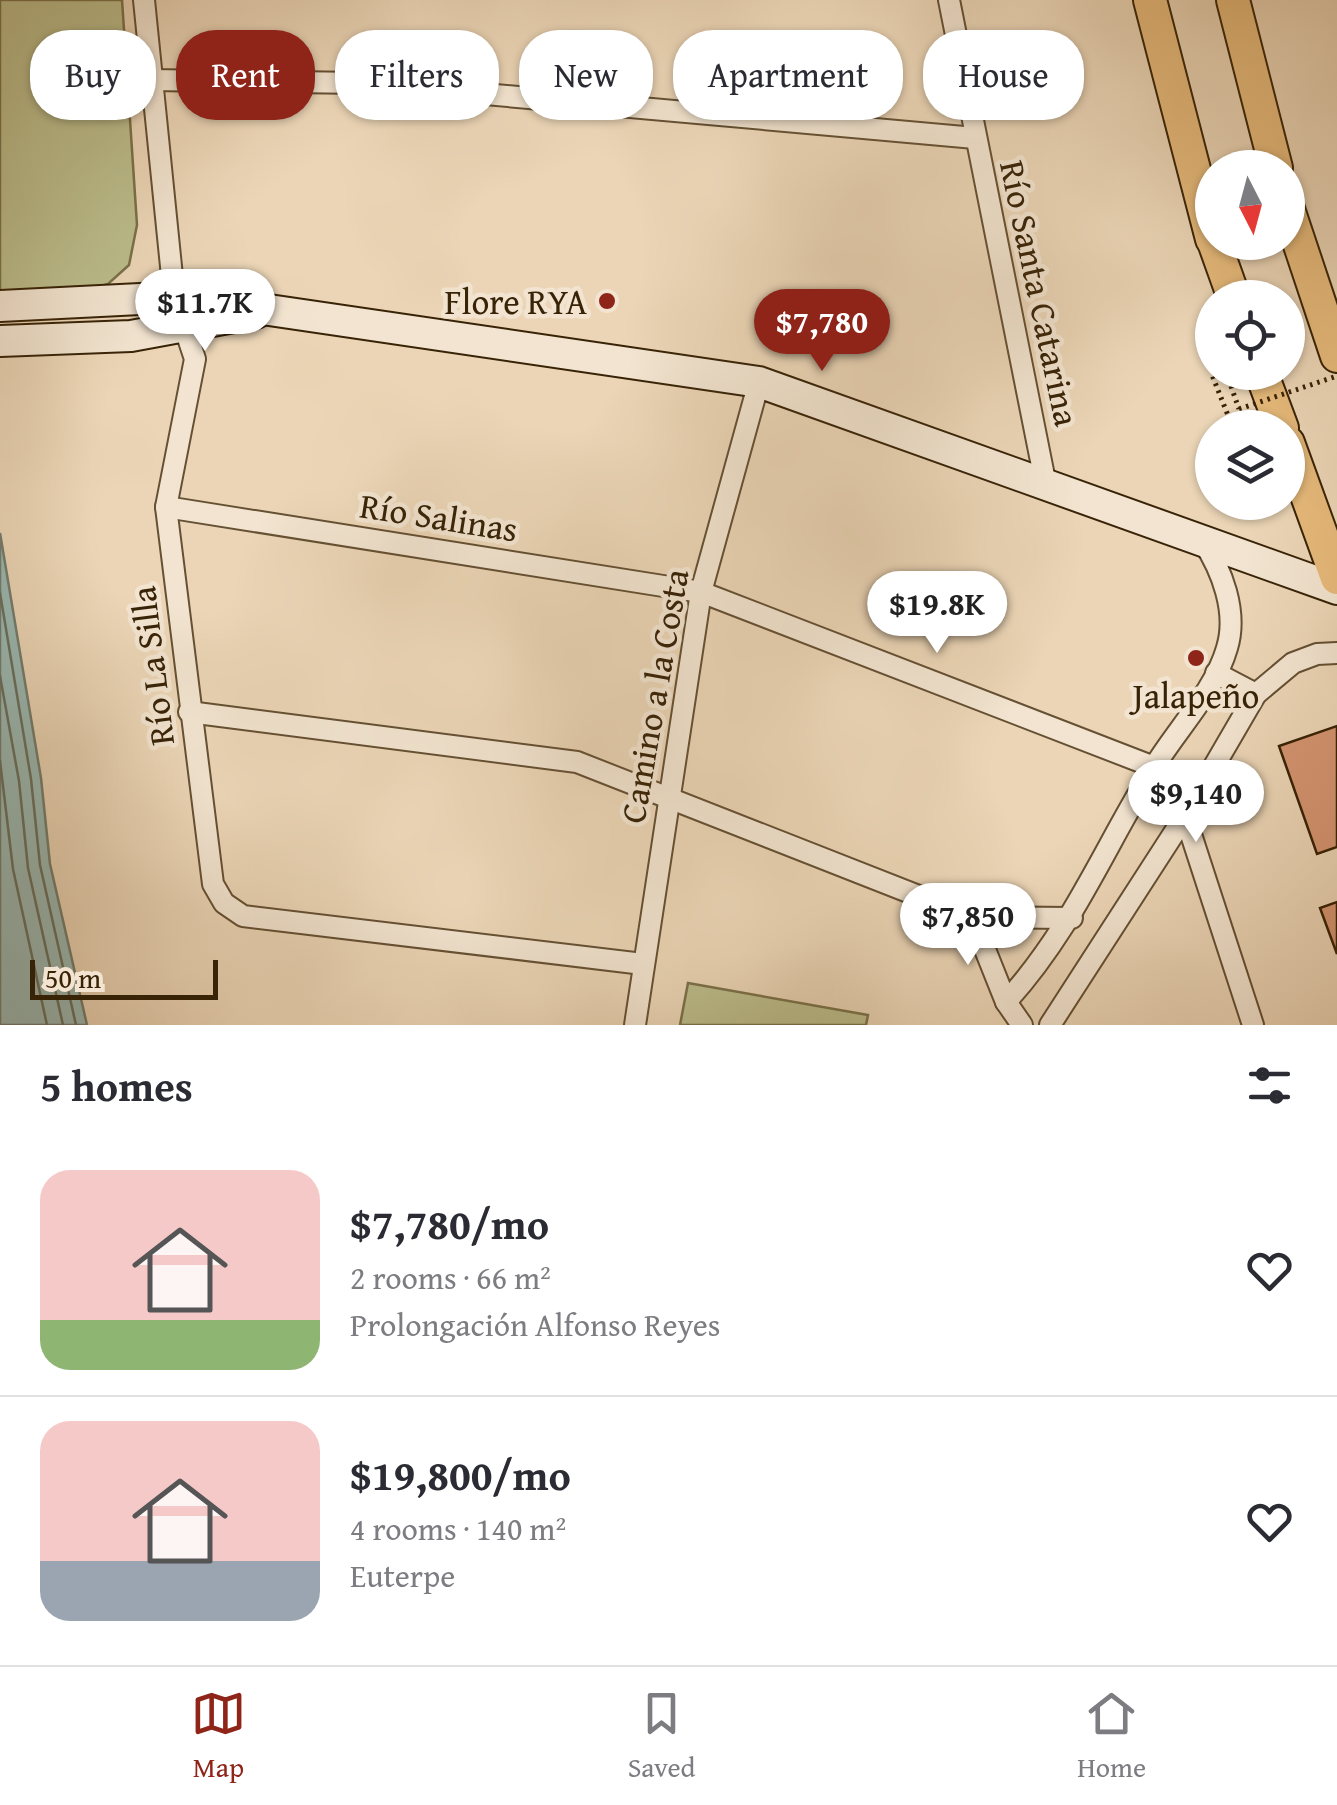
<!DOCTYPE html>
<html lang="en">
<head>
<meta charset="utf-8">
<style>
	:root { --surface:#fff; --page:#f7f7f7; --text:#2b2b33; --muted:#7c7c81; --line:#e1e1e2; --accent:#8f2418 }
	body { margin:0; font-family:"Gentium Book Plus",serif; background:var(--page); color:var(--text); height:100vh; display:flex; flex-direction:column; font-size:38px; white-space:nowrap }
	* { box-sizing:border-box; margin:0 }
	p { font-size:32px; color:var(--muted) }
	.icon { flex:none; width:55px; height:55px; fill:none; stroke:currentColor; stroke-width:2; stroke-linecap:round; stroke-linejoin:round }
	.map { position:relative; height:1025px; overflow:hidden }
	.side { display:flex; flex-direction:column; background:var(--surface); flex:1 }
	.side>* { flex:none }
	.guide { position:absolute; left:30px; top:30px; width:1278px; height:90px; display:flex; gap:20px }
	.needle { width:65px; rotate:174deg }
	.tools { position:absolute; left:1195px; top:150px; display:grid; gap:20px }
	.tools a { display:grid; place-items:center; width:110px; height:110px; border-radius:50%; background:var(--surface); box-shadow:0 2px 8px #0004; font-size:50px }
	.scale { position:absolute; left:30px; bottom:25px; width:188px; box-sizing:border-box; padding-left:10px; border:5px solid #382307; border-top:0; font-size:28px; line-height:35px; white-space:nowrap; color:#382307; -webkit-text-stroke:8px #f2e4d0; paint-order:stroke }
	.price { position:absolute; translate:-50% -85px; padding:0 22px; border-radius:35px; background:#fff; color:#222; font-size:32px; line-height:65px; filter:drop-shadow(0 2px 5px #0008) }
	.price::after { content:''; position:absolute; left:50%; top:60px; width:30px; height:22px; margin-left:-15px; background:inherit; clip-path:polygon(0 0,100% 0,50% 100%) }
	.price.active { background:var(--accent); color:#fff }
	ul { padding:0; list-style:none }
	li { display:flex; align-items:center; gap:30px; height:250px; padding:0 40px }
	li+li { border-top:2px solid var(--line) }
	li span { display:grid; place-items:center; flex:none; width:280px; height:200px; border-radius:30px; color:#555 }
	li>.icon { margin-inline-start:auto }
	span .icon { width:120px; height:120px; fill:#fffc; stroke-width:1 }
	li b { font-size:42px }
	h2 { display:flex; justify-content:space-between; align-items:center; height:120px; padding:0 40px; font-size:42px }
	.pill { padding:0 35px; border-radius:40px; background:var(--surface); box-shadow:0 2px 8px #0004; font-size:35px; line-height:90px }
	.pill.active { background:var(--accent); color:#fff }
	.dock { display:flex; justify-content:space-around; align-items:center; height:140px; border-top:2px solid var(--line); background:var(--surface); font-size:28px; color:var(--muted) }
	.dock a { display:grid; justify-items:center; gap:5px }
	.dock .active { color:var(--accent) }
	.map>svg:first-child { display:block }
	.green { fill:#bbbc8b; stroke:#7a7049; stroke-width:2.5 }
	.water { fill:#99b8b3; stroke:#727c6e; stroke-width:2.5 }
	.lines { fill:none; stroke-linecap:round; stroke-linejoin:round }
	.shore { stroke:#686e5d; stroke-width:2.5 }
	.building { fill:#d49572; stroke:#382307; stroke-width:2.5 }
	.street-casing { stroke:#655033; stroke-width:24 }
	.secondary-casing { stroke:#382307; stroke-width:34 }
	.primary-casing { stroke:#382307; stroke-width:36 }
	.path { stroke:#382307; stroke-width:5; stroke-dasharray:2.5 5; stroke-linecap:butt }
	.street { stroke:#f2e4d0; stroke-width:20 }
	.secondary { stroke:#f2e4d0; stroke-width:30 }
	.primary { stroke:#e6ba7b; stroke-width:32 }
	.path-bridge { stroke:#382307; stroke-width:5; stroke-dasharray:2.5 5; stroke-linecap:butt }
	.poi-dot { fill:#8f2418; stroke:#f2e4d0; stroke-width:4 }
	.labels { text-anchor:middle; dominant-baseline:central; stroke-width:9; stroke-linejoin:round; paint-order:stroke }
	.street-label { font-size:35px; fill:#382307; stroke:#f2e4d0 }
	.poi-label { font-size:35px; fill:#382307; stroke:#f2e4d0; text-anchor:end }
</style>
</head>
<body>
<div class="map">
<svg width="1337" height="1025" viewBox="0 0 1337 1025">
	<rect width="100%" height="100%" fill="#ebd5b6"/>
	<filter id="stains"><feTurbulence type="fractalNoise" baseFrequency=".002" numOctaves="4"/><feColorMatrix values="0 0 0 0 .2 0 0 0 0 .09 0 0 0 0 .02 0 0 0 .5 -.17"/></filter>
	<radialGradient id="worn" r=".72"><stop offset=".6" stop-color="#630" stop-opacity="0"/><stop offset="1" stop-color="#630" stop-opacity=".3"/></radialGradient>
	<g class="green">
		<polygon points="0,0 122,0 137,225 129,265 108,284 81,292 0,292"/>
		<polygon points="688,983 868,1015 866,1025 680,1025"/>
	</g>
	<polygon class="water" points="0,533 41,778 50,864 87,1025 0,1025"/>
	<g class="lines">
		<g class="shore">
			<polyline points="0,593 31,779 40,865 76,1025"/>
			<polyline points="0,676 19,781 28,868 63,1025"/>
			<polyline points="0,761 13,869 47,1025"/>
		</g>
	</g>
	<g class="building">
		<polygon points="1337,726 1337,847 1317,854 1279,746"/>
		<polygon points="1337,902 1337,954 1320,908"/>
	</g>
	<g class="lines">
		<defs>
			<g id="street">
				<polyline points="144,0 174,296 195,359 166,507 213,884 224,903 243,916 643,964"/>
				<polyline points="949,0 1045,481"/>
				<polyline points="150,80 362,83 975,138"/>
				<polyline points="166,507 701,592 1154,767"/>
				<polyline points="1216,673 1256,694"/>
				<polyline points="189,712 577,762 972,917 1072,918"/>
				<polyline points="1185,816 1253,1025"/>
				<polyline points="972,917 1006,1002 1022,1025"/>
				<path d="M 1006,1002 C 1074,927 1104,847 1156,764 C 1179,727 1215,690 1227,648 C 1238,612 1222,570 1202,540"/>
				<polyline points="635,1025 701,592 759,382"/>
				<polyline points="1050,1025 1185,816 1256,694 1293,663 1317,654 1337,653"/>
			</g>
			<g id="secondary">
				<polyline points="0,306 200,296 269,310 759,382 1337,589"/>
				<polyline points="0,341 131,336 256,313"/>
			</g>
			<g id="primary">
				<polyline points="1150,0 1212,239"/>
				<polyline points="1233,0 1276,168"/>
				<polyline points="1288,209 1337,356"/>
				<polyline points="1214,242 1234,298"/>
				<polyline points="1261,372 1282,428"/>
				<polyline points="1288,443 1337,578"/>
			</g>
		</defs>
		<use href="#street" class="street-casing"/>
		<use href="#secondary" class="secondary-casing"/>
		<use href="#primary" class="primary-casing"/>
		<g class="path">
			<polyline points="1217,372 1212,375 1233,428"/>
			<polyline points="1226,372 1239,409"/>
		</g>
		<use href="#street" class="street"/>
		<use href="#secondary" class="secondary"/>
		<use href="#primary" class="primary"/>
		<polyline class="path-bridge" points="1239,409 1337,376"/>
	</g>
	<g class="poi-dot">
		<circle cx="607" cy="301" r="10"/>
		<circle cx="1196" cy="658" r="10"/>
	</g>
	<g class="labels">
		<g class="street-label">
			<text transform="translate(1040 293) rotate(78)">Río Santa Catarina</text>
			<text transform="translate(439 517) rotate(9)">Río Salinas</text>
			<text transform="translate(152 666) rotate(-97)">Río La Silla</text>
			<text transform="translate(654 696) rotate(-80)">Camino a la Costa</text>
		</g>
		<g class="poi-label">
			<text x="587" y="301">Flore RYA</text>
			<text x="1196" y="695" text-anchor="middle">Jalapeño</text>
		</g>
	</g>
	<rect width="100%" height="100%" filter="url(#stains)"/>
	<rect width="100%" height="100%" fill="url(#worn)"/>
</svg>
<div class="tools">
<a><svg class="needle" viewBox="-14 -14 28 28"><path d="M0-13l5 13h-10z" fill="#e53935"/><path d="M0 13l5-13h-10z" fill="#7c7c81"/></svg></a>
<a><svg class="icon" aria-label="locate" viewBox="0 0 24 24"><circle cx="12" cy="12" r="6"/><path d="M12 2v4M12 18v4M2 12h4M18 12h4"/></svg></a>
<a><svg class="icon" aria-label="layers" viewBox="0 0 24 24"><path d="M12 4l9 5-9 5-9-5zM3 14l9 5 9-5"/></svg></a>
</div>
<div class="scale">50 m</div>
<b class="price" style="left:205px;top:354px">$11.7K</b>
<b class="price active" style="left:822px;top:374px">$7,780</b>
<b class="price" style="left:937px;top:656px">$19.8K</b>
<b class="price" style="left:1196px;top:845px">$9,140</b>
<b class="price" style="left:968px;top:968px">$7,850</b>
<div class="guide">
<a class="pill">Buy</a>
<a class="pill active">Rent</a>
<a class="pill">Filters</a>
<a class="pill">New</a>
<a class="pill">Apartment</a>
<a class="pill">House</a>
</div>
</div>
<section class="side">
<h2>5 homes<svg class="icon" aria-label="filters" viewBox="0 0 24 24"><path d="M4 7h16M4 17h16"/><circle cx="9" cy="7" r="2"/><circle cx="15" cy="17" r="2"/></svg></h2>
<ul>
<li><span style="background:linear-gradient(#f6c9c9 75%,#8fb573 0)"><svg class="icon" aria-label="home" viewBox="0 0 24 24"><path d="M3 11l9-7 9 7M6 9v11h12V9"/></svg></span><div><b>$7,780/mo</b><p>2 rooms · 66 m²</p><p>Prolongación Alfonso Reyes</p></div><svg class="icon" aria-label="heart" viewBox="0 0 24 24"><path d="M12 20l-8-8c-3-5 5-10 8-4 3-6 11-1 8 4z"/></svg></li>
<li><span style="background:linear-gradient(#f6c9c9 70%,#9aa5b1 0)"><svg class="icon" aria-label="home" viewBox="0 0 24 24"><path d="M3 11l9-7 9 7M6 9v11h12V9"/></svg></span><div><b>$19,800/mo</b><p>4 rooms · 140 m²</p><p>Euterpe</p></div><svg class="icon" aria-label="heart" viewBox="0 0 24 24"><path d="M12 20l-8-8c-3-5 5-10 8-4 3-6 11-1 8 4z"/></svg></li>
</ul>
</section>
<nav class="dock">
<a class="active"><svg class="icon" aria-label="map" viewBox="0 0 24 24"><path d="M3 6l6-2 6 2 6-2v14l-6 2-6-2-6 2zM9 4v14M15 6v14"/></svg>Map</a>
<a><svg class="icon" aria-label="saved" viewBox="0 0 24 24"><path d="M7 4h10v16l-5-4-5 4z"/></svg>Saved</a>
<a><svg class="icon" aria-label="home" viewBox="0 0 24 24"><path d="M3 11l9-7 9 7M6 9v11h12V9"/></svg>Home</a>
</nav>
</body>
</html>
